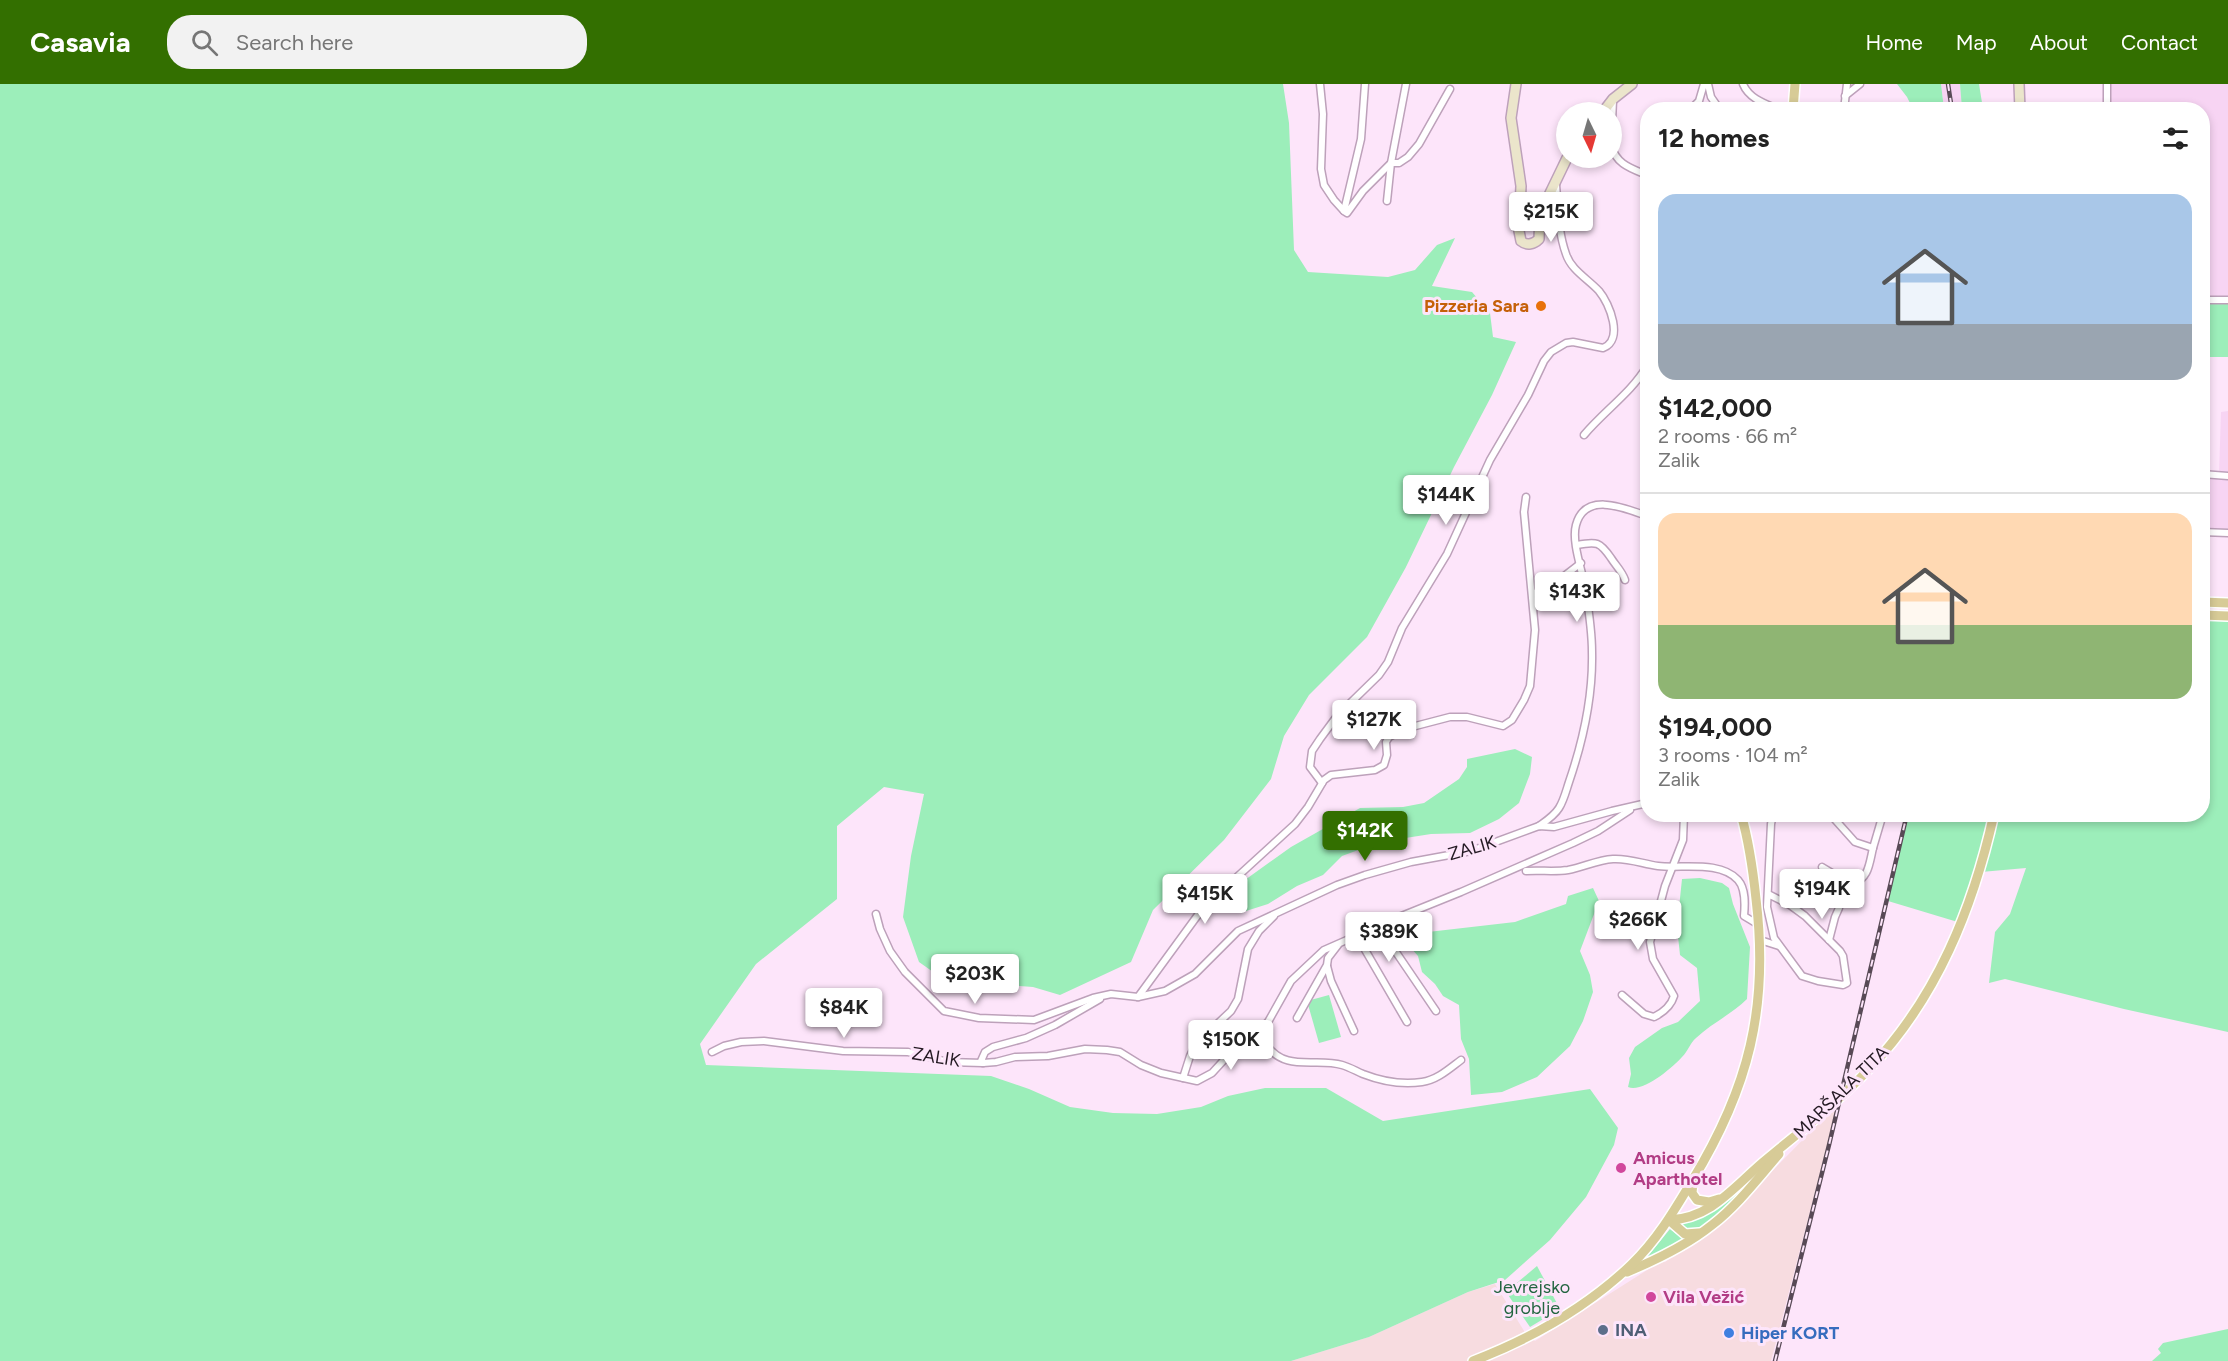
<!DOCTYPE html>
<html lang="en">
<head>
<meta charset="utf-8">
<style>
	:root { --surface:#fff; --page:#f2f2f2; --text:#222; --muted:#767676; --line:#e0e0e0; --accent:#336f00 }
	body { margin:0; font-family:Figtree,sans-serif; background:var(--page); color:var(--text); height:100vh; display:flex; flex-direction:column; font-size:22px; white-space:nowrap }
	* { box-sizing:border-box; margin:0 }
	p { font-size:20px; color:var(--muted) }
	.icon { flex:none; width:33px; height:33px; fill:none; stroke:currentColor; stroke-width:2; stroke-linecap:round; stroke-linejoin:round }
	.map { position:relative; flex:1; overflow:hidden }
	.details { position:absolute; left:1640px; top:18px; width:570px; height:720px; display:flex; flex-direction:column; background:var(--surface); border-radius:24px; box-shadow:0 3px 9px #0003 }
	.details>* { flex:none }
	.needle { width:39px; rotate:175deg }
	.tools { position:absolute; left:1556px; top:18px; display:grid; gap:12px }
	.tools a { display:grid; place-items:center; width:66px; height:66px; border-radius:50%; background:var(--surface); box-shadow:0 3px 9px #0003; font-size:30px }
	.price { position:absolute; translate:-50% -51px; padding:0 14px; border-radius:6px; background:#fff; color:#222; font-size:20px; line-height:39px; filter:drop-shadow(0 2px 3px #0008) }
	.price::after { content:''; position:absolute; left:50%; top:36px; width:18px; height:14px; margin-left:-9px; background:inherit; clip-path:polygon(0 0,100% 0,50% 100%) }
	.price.on { background:var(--accent); color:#fff }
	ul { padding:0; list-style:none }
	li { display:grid; align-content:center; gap:12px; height:318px; padding:0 18px }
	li+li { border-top:2px solid var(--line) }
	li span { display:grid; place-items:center; height:186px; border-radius:18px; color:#555 }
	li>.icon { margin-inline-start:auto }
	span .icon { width:108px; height:108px; fill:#fffc; stroke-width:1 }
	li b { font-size:26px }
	h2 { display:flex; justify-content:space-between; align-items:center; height:72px; padding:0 18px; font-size:26px }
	header { display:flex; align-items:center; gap:36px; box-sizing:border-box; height:84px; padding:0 30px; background:var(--accent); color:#fff }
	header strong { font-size:28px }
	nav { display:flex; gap:33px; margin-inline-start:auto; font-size:21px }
	.search { width:420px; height:54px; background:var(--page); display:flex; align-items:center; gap:15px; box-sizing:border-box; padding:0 21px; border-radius:24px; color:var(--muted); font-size:22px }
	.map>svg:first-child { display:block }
	.commercial { fill:#f7dce0 }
	.built { fill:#f7d4f3 }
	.green { fill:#9ceeba }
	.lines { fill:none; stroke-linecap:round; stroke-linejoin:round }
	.street-casing { stroke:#bda1ba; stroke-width:9 }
	.secondary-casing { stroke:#bda1ba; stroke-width:12 }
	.primary-casing { stroke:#fff; stroke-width:12 }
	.street { stroke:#fff; stroke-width:6 }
	.secondary { stroke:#ebe5cb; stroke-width:9 }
	.primary { stroke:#d7cb97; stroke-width:9 }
	.rail-casing { stroke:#584a56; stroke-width:4.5 }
	.rail { stroke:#fde5fa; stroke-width:2; stroke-dasharray:7; stroke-linecap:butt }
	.food-dot { fill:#e8710a; stroke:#fde5fa; stroke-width:2 }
	.hotel-dot { fill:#d1479c; stroke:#fde5fa; stroke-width:2 }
	.service-dot { fill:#5c6f8a; stroke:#fde5fa; stroke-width:2 }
	.shop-dot { fill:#3f7fe0; stroke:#fde5fa; stroke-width:2 }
	.labels { text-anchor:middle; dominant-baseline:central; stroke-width:6; stroke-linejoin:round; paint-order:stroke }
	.food-label { font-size:18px; font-weight:bold; fill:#c56008; stroke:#fde5fa; text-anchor:end }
	.street-label { font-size:18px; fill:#231922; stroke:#fde5fa }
	.hotel-label { font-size:18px; font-weight:bold; fill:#b23c85; stroke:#fde5fa; text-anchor:start }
	.park-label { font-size:18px; fill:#226540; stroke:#fde5fa }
	.service-label { font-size:18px; font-weight:bold; fill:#4e5e75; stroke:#fde5fa; text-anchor:start }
	.shop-label { font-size:18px; font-weight:bold; fill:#366cbe; stroke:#fde5fa; text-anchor:start }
</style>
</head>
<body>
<header>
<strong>Casavia</strong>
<div class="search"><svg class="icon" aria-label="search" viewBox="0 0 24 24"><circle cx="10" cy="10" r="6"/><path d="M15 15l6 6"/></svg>Search here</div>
<nav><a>Home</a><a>Map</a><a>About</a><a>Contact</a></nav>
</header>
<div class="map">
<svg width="2228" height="1277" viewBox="0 0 2228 1277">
	<rect width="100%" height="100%" fill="#fde5fa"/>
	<polygon class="commercial" points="1838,1020 1771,1277 1291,1277 1369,1253 1468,1208 1495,1200 1526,1250 1535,1257 1663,1176 1665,1178 1725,1135"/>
	<g class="built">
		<polygon points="1941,0 1960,0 1962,25 1944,25"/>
		<polygon points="2103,0 2228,0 2228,218 2202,217 2202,26 2102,26"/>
		<polygon points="2228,327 2228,449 2202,448 2202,390 2219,391 2221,328"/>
	</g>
	<g class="green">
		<polygon points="0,0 1283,0 1289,39 1294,166 1308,188 1388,193 1415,186 1437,161 1455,154 1432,202 1472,208 1490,229 1493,253 1516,258 1492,311 1454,383 1406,483 1367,553 1309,611 1284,652 1271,695 1224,756 1153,826 1131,878 1060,911 1033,903 989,900 960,907 919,878 903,833 911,772 924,710 884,703 837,742 837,815 756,880 700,960 706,981 991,992 1029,1005 1070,1023 1113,1029 1157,1030 1201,1023 1228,1012 1265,1004 1326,1004 1383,1037 1590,1005 1618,1044 1614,1061 1586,1113 1550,1156 1505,1196 1468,1208 1369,1253 1291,1277 0,1277"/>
		<polygon points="1897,0 1941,0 1944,25 1913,25 1907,13"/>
		<polygon points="1960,0 1979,0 1983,25 1962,25"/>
		<rect x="2202" y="217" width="26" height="56"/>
		<polygon points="2202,531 2228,532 2228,948 2124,925 2005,895 1989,899 1995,848 2010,830 2026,784 1981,788 1994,731 2202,730"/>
		<polygon points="1515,665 1532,673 1530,690 1519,719 1499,735 1470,749 1431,750 1380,758 1342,772 1323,791 1297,802 1268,820 1246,827 1232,817 1231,806 1291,763 1360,724 1403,723 1424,719 1459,695 1467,683 1467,675"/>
		<polygon points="1908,731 1989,731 1961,839 1888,817"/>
		<path d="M 1700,794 L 1722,799 L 1729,804 L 1733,820 L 1750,863 L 1747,915 C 1732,930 1712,939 1696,954 C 1690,959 1688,967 1682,973 C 1672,984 1643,1009 1628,1003 L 1631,990 L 1629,974 L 1635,963 L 1662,944 L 1678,938 L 1700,917 L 1697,884 L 1680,871 L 1677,843 L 1682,795 Z"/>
		<polygon points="1593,804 1599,817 1580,867 1590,891 1593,908 1583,937 1570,962 1537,993 1502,1008 1471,1011 1469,975 1461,955 1459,921 1443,912 1435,900 1422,888 1418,872 1410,863 1413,853 1428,848 1515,838 1566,820 1568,812"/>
		<polygon points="1329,911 1341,953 1319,959 1307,917"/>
		<path d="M 1750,1096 L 1751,1098 C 1734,1115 1713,1146 1688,1147 L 1680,1139 L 1709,1129 Z"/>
		<polygon points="1670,1145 1684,1156 1649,1174 1648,1172"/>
		<polygon points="1537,1182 1560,1225 1530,1243 1506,1208"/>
		<polygon points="2228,1245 2228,1277 2152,1277 2161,1269 2158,1265 2163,1259"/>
	</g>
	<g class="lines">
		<defs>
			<g id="street">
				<polyline points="1320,0 1323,30 1321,85 1324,101 1334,116 1344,127"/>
				<polyline points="1365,0 1361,55 1344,127 1347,129 1363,107 1391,79 1399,79 1408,73 1419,60 1450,5"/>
				<polyline points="1708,0 1711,13 1720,26"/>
				<path d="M 1743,0 C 1749,15 1766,20 1780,26"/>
				<polyline points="1845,12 1860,0"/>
				<polyline points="1690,26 1699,17 1704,0"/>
				<polyline points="1844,26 1847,0"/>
				<polyline points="2107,26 2107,0"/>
				<polyline points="1611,60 1613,16"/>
				<path d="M 1611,61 C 1616,80 1630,84 1647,91"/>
				<polyline points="1387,117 1391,79 1406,0"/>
				<polyline points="2202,216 2228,216"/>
				<polyline points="1645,245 1647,244"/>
				<path d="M 1584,351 C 1604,327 1631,309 1647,282"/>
				<polyline points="2202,390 2228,392"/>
				<polyline points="2202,448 2228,449"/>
				<path d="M 1577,461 C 1597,457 1600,458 1611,474 C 1616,482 1622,487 1625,496"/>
				<polyline points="1533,510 1559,496 1581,479"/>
				<path d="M 1322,699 L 1310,683 L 1312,667 L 1320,655 L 1337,632 L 1379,591 L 1388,578 L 1402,544 L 1447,470 L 1490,376 L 1528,311 L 1544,277 L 1551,268 L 1566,259 L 1573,258 L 1603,264 C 1624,256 1610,220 1599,207 C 1588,195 1571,186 1566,170 C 1558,148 1558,123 1556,101"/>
				<polyline points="1830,730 1855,758 1873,764 1883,730"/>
				<path d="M 1539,742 C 1546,737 1554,732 1559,724 C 1564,716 1566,707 1569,698 C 1583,657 1593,612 1592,568 C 1592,549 1589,528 1586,509 C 1584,491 1571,459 1576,441 C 1585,407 1625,424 1647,432"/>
				<path d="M 1822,783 L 1852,801 C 1869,794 1869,781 1873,764"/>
				<path d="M 1526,787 C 1540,786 1555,788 1568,786 C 1584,783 1597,776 1613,775 C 1629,774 1643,780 1658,782 C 1681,785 1720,776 1738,796 C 1746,805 1745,821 1744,832 L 1759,841"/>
				<polyline points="1768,810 1790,821 1805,832 1840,867 1843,872 1847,899 1843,901 1818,897 1802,892 1774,854 1767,823 1771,740 1773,730"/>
				<polyline points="876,830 880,845 890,867 905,888 944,927 979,934 1034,936 1093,914 1111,910 1138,913 1165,907 1195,890 1238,847 1337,801 1365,791 1411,778 1471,767 1539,742 1554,743 1612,727 1647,719"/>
				<polyline points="1394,837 1385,845 1385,852 1436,927"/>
				<polyline points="1357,852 1407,938"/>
				<polyline points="1760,856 1779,862"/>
				<polyline points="1829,856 1835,833 1839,824"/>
				<polyline points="1327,882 1331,897 1354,947"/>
				<path d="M 1622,911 L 1644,930 L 1654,933 C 1664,928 1671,922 1674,912 L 1653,875 L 1650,858 L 1665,802 L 1683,756 L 1684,730"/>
				<polyline points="1138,913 1203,824 1295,740 1308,723 1324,696 1331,691 1375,686 1384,681 1387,671 1386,658 1389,653 1404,645 1450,633 1467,633 1503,642 1512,636 1524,616 1530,602 1535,546 1524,428 1526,413"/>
				<polyline points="1100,915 1055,941 1026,954 993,963 985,968 981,977 983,979 996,978 1015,973 1048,972 1085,965 1107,966 1120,968 1141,981 1161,989 1197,997 1212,989 1235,964 1268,938"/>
				<polyline points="1297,934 1327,881 1328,874 1338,861"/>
				<polyline points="712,968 724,962 741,958 764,957 843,967 908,968 948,978 983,979"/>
				<path d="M 1461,976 C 1449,985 1437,996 1422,998 C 1402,1001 1381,997 1363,990 C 1356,987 1349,983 1342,981 C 1316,973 1285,989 1266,960 L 1268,938 L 1291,897 L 1324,866 L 1399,833 L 1461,808 L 1573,759 L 1598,747 L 1630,726"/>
				<polyline points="1183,994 1190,972 1196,960 1231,927 1238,915 1248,865 1259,847 1274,832"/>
			</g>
			<g id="secondary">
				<path d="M 1516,0 L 1511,34 L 1521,102 L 1519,147 L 1521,157 C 1527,162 1534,160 1539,155 L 1540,130 L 1567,74"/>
				<polyline points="2019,0 2020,26"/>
				<polyline points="1603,28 1613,15 1632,0"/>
			</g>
			<g id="primary">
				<polyline points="1793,26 1795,0"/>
				<polyline points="2202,518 2228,519"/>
				<polyline points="2202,531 2228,532"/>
				<polyline points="1693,1098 1692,1109 1697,1116 1709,1118 1719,1115"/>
				<path d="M 1669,1136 C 1712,1135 1736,1100 1767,1075 C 1802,1046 1838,1018 1869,985 C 1937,914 1973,824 1994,730"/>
				<polyline points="1669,1136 1685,1150 1699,1149"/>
				<path d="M 1627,1188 C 1656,1176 1687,1161 1712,1141 C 1738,1121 1758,1094 1779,1070"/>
				<path d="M 1473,1277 C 1530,1255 1587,1223 1631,1181 C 1657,1156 1674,1127 1692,1097 C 1749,1004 1769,923 1756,815 C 1753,786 1749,758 1741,730"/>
			</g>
		</defs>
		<use href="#street" class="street-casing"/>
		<use href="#secondary" class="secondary-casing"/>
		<use href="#primary" class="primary-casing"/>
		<use href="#street" class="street"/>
		<use href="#secondary" class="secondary"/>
		<use href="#primary" class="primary"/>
		<defs>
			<g id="rail">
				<polyline points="1948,0 1952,26"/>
				<polyline points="1775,1277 1829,1061 1907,730"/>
			</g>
		</defs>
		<use href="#rail" class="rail-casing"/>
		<use href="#rail" class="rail"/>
	</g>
	<circle class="food-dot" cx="1541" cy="222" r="6"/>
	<g class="hotel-dot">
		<circle cx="1621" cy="1084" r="6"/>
		<circle cx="1651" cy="1213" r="6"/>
	</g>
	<circle class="service-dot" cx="1603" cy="1246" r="6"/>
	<circle class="shop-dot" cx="1729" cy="1249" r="6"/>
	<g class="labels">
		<g class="food-label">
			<text x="1529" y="222">Pizzeria Sara</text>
		</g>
		<g class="street-label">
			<text transform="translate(1472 764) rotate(-16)">ZALIK</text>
			<text transform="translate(936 973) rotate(9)">ZALIK</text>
			<text transform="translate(1841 1008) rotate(-44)">MARŠALA TITA</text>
		</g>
		<g class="hotel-label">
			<text x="1633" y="1074">Amicus<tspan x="1633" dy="21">Aparthotel</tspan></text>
			<text x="1663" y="1213">Vila Vežić</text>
		</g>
		<g class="park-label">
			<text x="1532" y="1203">Jevrejsko<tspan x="1532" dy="21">groblje</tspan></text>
		</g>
		<g class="service-label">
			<text x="1615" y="1246">INA</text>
		</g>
		<g class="shop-label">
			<text x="1741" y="1249">Hiper KORT</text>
		</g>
	</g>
</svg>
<div class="tools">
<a><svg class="needle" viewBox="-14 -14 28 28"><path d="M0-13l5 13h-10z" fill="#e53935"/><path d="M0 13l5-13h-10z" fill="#767676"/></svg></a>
</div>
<b class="price" style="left:1551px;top:159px">$215K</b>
<b class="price" style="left:1446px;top:442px">$144K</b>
<b class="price" style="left:1577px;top:539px">$143K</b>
<b class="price" style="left:1374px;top:667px">$127K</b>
<b class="price on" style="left:1365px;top:778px">$142K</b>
<b class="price" style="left:1822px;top:836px">$194K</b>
<b class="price" style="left:1205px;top:841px">$415K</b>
<b class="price" style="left:1638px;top:867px">$266K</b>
<b class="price" style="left:1389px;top:879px">$389K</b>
<b class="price" style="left:975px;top:921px">$203K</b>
<b class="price" style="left:844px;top:955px">$84K</b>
<b class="price" style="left:1231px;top:987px">$150K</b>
<section class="details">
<h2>12 homes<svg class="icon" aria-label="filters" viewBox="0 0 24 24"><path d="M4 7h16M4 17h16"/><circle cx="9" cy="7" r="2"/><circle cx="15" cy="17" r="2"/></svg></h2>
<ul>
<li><span style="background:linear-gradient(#a9c7e8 70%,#9aa5b1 0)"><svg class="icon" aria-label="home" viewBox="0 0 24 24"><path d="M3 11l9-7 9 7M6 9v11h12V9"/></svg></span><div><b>$142,000</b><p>2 rooms · 66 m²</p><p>Zalik</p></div></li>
<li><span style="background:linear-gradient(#ffd9b3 60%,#8fb573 0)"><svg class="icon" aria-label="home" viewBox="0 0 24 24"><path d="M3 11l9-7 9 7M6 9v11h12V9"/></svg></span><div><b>$194,000</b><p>3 rooms · 104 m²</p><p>Zalik</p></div></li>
</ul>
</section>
</div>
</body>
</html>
